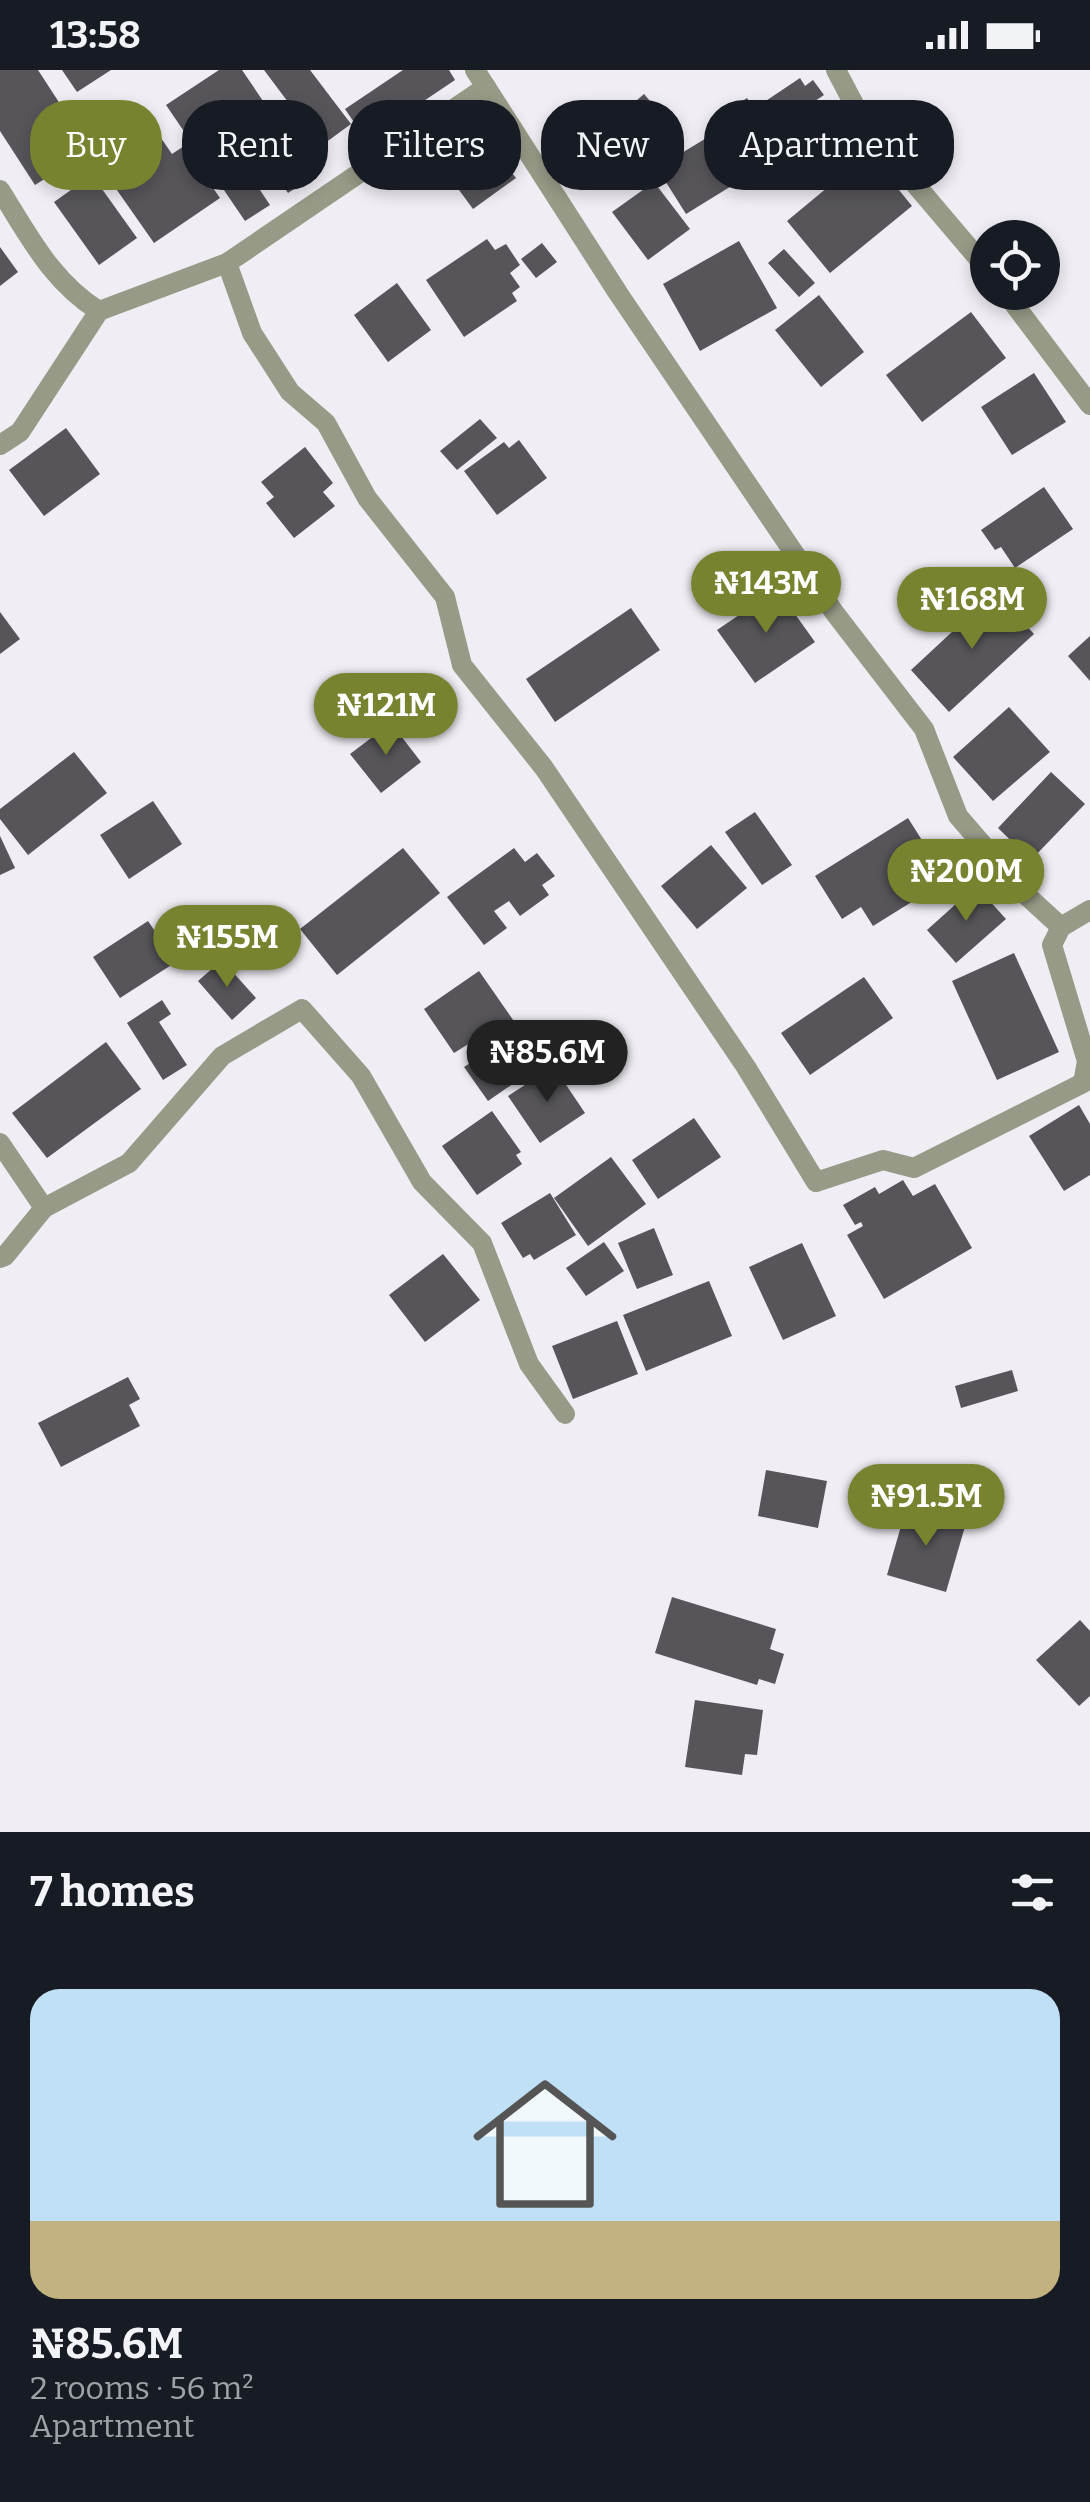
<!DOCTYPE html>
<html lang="en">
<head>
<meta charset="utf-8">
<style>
	:root { --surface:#171b24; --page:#242831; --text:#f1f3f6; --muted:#9ea1a6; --accent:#79832f }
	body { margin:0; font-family:Bitter,serif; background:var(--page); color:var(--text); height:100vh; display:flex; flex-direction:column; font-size:38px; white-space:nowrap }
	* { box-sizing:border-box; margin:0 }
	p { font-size:32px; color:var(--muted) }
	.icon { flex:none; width:55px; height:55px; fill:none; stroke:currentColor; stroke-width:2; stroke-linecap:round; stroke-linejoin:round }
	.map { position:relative; height:1762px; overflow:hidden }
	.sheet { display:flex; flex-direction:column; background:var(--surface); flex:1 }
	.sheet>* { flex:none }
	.hud { position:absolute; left:30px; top:30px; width:1030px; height:90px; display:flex; gap:20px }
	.tools { position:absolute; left:970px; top:150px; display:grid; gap:20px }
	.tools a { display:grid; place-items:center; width:90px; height:90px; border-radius:50%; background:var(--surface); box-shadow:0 5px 15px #0003; font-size:50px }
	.price { position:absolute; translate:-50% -85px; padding:0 22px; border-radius:35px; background:var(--accent); color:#fff; font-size:32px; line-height:65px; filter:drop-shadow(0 2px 5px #0008) }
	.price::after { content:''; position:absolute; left:50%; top:60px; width:30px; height:22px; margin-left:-15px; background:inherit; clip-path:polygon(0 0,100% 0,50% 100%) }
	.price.on { background:#222; color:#fff }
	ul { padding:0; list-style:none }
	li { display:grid; align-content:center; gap:20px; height:530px; padding:0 30px }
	li span { display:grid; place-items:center; height:310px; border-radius:30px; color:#555 }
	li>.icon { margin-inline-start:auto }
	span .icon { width:180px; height:180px; fill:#fffc; stroke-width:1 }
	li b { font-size:42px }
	h2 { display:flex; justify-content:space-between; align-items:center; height:120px; padding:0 30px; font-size:42px }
	.chip { padding:0 35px; border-radius:40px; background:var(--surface); box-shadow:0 5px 15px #0003; font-size:35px; line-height:90px }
	.chip.on { background:var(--accent); color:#fff }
	.status { display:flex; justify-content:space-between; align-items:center; height:70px; padding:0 50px; background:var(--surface); direction:ltr }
	.status svg { height:28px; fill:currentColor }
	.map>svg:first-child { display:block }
	.building { fill:#57555a }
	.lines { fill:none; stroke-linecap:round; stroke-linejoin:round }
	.street { stroke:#979a86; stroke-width:20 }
</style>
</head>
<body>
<div class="status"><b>13:58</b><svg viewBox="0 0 49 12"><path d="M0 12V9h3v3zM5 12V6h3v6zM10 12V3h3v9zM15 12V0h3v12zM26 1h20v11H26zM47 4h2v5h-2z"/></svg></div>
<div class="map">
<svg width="1090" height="1762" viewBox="0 0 1090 1762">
	<rect width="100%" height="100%" fill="#f0eef4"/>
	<g class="building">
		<polygon points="0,0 38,0 90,80 35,115 0,61"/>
		<polygon points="62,0 111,0 77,22"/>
		<polygon points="219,0 242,0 314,106 288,123 227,34 210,45 270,135 245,151 166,35"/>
		<polygon points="264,0 310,0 351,54 321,76"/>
		<polygon points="403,0 449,0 455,10 366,70 345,39"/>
		<polygon points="800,8 805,16 813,10 824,25 815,31 822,40 796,57 803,66 761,100 722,45 747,28 754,39"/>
		<polygon points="644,24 680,66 621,117 585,76"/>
		<polygon points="473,51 516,108 473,139 431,82"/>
		<polygon points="152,55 172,84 184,76 220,128 154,173 98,93"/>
		<polygon points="718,61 746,107 686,144 657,98"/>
		<polygon points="869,83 912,136 830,203 787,151"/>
		<polygon points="92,105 137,168 99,195 54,132"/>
		<polygon points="654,112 690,159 648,190 612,142"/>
		<polygon points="487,169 495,180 506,174 520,195 510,203 520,217 512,223 517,231 464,267 426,210"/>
		<polygon points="739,171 777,238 700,281 663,214"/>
		<polygon points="542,173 557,192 536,208 521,189"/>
		<polygon points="0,177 18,202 0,216"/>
		<polygon points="784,179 815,213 799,227 768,193"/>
		<polygon points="397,213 431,260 388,292 354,245"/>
		<polygon points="819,225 864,282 821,317 775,260"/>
		<polygon points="971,242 1006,288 922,352 886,305"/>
		<polygon points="1034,303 1066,352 1012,385 981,337"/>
		<polygon points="480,349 497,368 457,400 440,381"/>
		<polygon points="66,358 100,404 44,446 9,400"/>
		<polygon points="519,370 547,408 497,445 464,401 504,372 509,378"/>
		<polygon points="305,377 333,413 323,422 335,436 294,468 266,433 274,427 261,412"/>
		<polygon points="1044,417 1073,459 1015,498 1001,477 995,480 981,460"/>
		<polygon points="777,519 815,572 755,613 717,560"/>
		<polygon points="995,522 1034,564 949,642 911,600"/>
		<polygon points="631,538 660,580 555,652 526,609"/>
		<polygon points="0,542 20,569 0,584"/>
		<polygon points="1090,566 1090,611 1068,586"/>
		<polygon points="1009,637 1050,682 993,731 953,687"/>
		<polygon points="391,653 421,692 381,723 350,684"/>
		<polygon points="74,682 107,723 28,785 0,749 0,739"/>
		<polygon points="1051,702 1085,734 1031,790 998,758"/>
		<polygon points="153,731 182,774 129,809 100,765"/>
		<polygon points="755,742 792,795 762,815 725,762"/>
		<polygon points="908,748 947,810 873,856 861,837 842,849 815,806"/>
		<polygon points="0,766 15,798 0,805"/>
		<polygon points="711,775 747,818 697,859 661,816"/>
		<polygon points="403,778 440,823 337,905 300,859"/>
		<polygon points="514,778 525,792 537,783 555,806 542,815 549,825 520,846 509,831 494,841 507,858 484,875 447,827"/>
		<polygon points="976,816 1006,849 956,893 927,860"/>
		<polygon points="148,851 176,892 120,928 93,887"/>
		<polygon points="233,851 241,864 213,879 205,866"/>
		<polygon points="1014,883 1059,982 997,1010 952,911"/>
		<polygon points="222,890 256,928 232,950 198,911"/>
		<polygon points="479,901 543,993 488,1031 464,997 480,987 470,973 454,983 424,939"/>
		<polygon points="864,907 893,948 810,1005 781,963"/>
		<polygon points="162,930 171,944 159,952 187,995 163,1010 127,953"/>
		<polygon points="106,972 141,1019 47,1088 12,1043"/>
		<polygon points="548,1000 550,1004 556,1000 585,1043 540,1073 508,1026"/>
		<polygon points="1079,1035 1090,1054 1090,1105 1064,1121 1029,1066"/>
		<polygon points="492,1041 521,1082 516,1085 522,1094 477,1125 442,1076"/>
		<polygon points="694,1048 721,1087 658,1129 632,1090"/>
		<polygon points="611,1087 646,1134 588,1176 554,1128"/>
		<polygon points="903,1110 913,1126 935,1114 972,1178 884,1229 847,1165 863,1156 861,1152 855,1155 843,1135 875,1117 879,1124"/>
		<polygon points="550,1123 576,1165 534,1190 530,1184 523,1188 501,1153"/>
		<polygon points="654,1158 673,1205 637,1219 618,1173"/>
		<polygon points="604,1172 624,1201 586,1226 566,1198"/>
		<polygon points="802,1173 836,1246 783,1270 749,1197"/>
		<polygon points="443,1184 480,1230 425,1272 389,1225"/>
		<polygon points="709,1211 732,1266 646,1301 623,1245"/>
		<polygon points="617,1251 638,1304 573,1329 552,1276"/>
		<polygon points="1012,1300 1018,1321 961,1338 955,1316"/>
		<polygon points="128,1307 140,1329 129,1335 140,1356 61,1397 38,1353"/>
		<polygon points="766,1400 827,1411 818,1458 758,1446"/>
		<polygon points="907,1435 966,1453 946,1522 887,1505"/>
		<polygon points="672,1527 776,1559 770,1579 784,1584 775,1614 759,1609 757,1615 655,1583"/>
		<polygon points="1080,1550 1090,1561 1090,1626 1079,1636 1036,1590"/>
		<polygon points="695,1630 763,1640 757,1685 745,1684 742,1705 685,1697"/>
	</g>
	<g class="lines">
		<g class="street">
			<polyline points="475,0 618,223 834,542 924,659 958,746 1026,825 1061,857"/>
			<polyline points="836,0 865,55 988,200"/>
			<path d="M 0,120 C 29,166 52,212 99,241"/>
			<polyline points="227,193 252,263 290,322 326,353 367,428 445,527 462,595 544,698 746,997 816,1112 883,1090 914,1098 1083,1013 1087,991 1052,875 1061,857 1090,840"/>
			<polyline points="1005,222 1090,335"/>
			<polyline points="0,375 20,362 99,241 227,193 486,17"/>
			<polyline points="0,1073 44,1138 129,1093 222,986 302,939 361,1006 422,1112 482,1173 529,1294 565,1344"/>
			<polyline points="0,1188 5,1186 44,1138"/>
		</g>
	</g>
</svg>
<div class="tools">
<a><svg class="icon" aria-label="locate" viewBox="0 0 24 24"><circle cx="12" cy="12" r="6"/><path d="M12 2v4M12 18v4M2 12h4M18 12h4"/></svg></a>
</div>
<b class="price" style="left:766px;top:566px">₦143M</b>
<b class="price" style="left:972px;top:582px">₦168M</b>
<b class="price" style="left:386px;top:688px">₦121M</b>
<b class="price" style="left:966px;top:854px">₦200M</b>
<b class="price" style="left:227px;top:920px">₦155M</b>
<b class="price on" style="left:547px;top:1035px">₦85.6M</b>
<b class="price" style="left:926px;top:1479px">₦91.5M</b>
<div class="hud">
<a class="chip on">Buy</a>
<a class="chip">Rent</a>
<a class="chip">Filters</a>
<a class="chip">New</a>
<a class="chip">Apartment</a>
</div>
</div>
<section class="sheet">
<h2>7 homes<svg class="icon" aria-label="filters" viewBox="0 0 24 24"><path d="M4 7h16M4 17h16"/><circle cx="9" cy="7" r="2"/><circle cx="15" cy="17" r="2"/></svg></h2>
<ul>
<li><span style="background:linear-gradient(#bfe0f5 75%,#c2b280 0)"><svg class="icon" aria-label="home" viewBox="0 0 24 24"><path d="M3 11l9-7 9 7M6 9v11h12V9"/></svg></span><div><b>₦85.6M</b><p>2 rooms · 56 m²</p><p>Apartment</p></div></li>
</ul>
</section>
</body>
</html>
